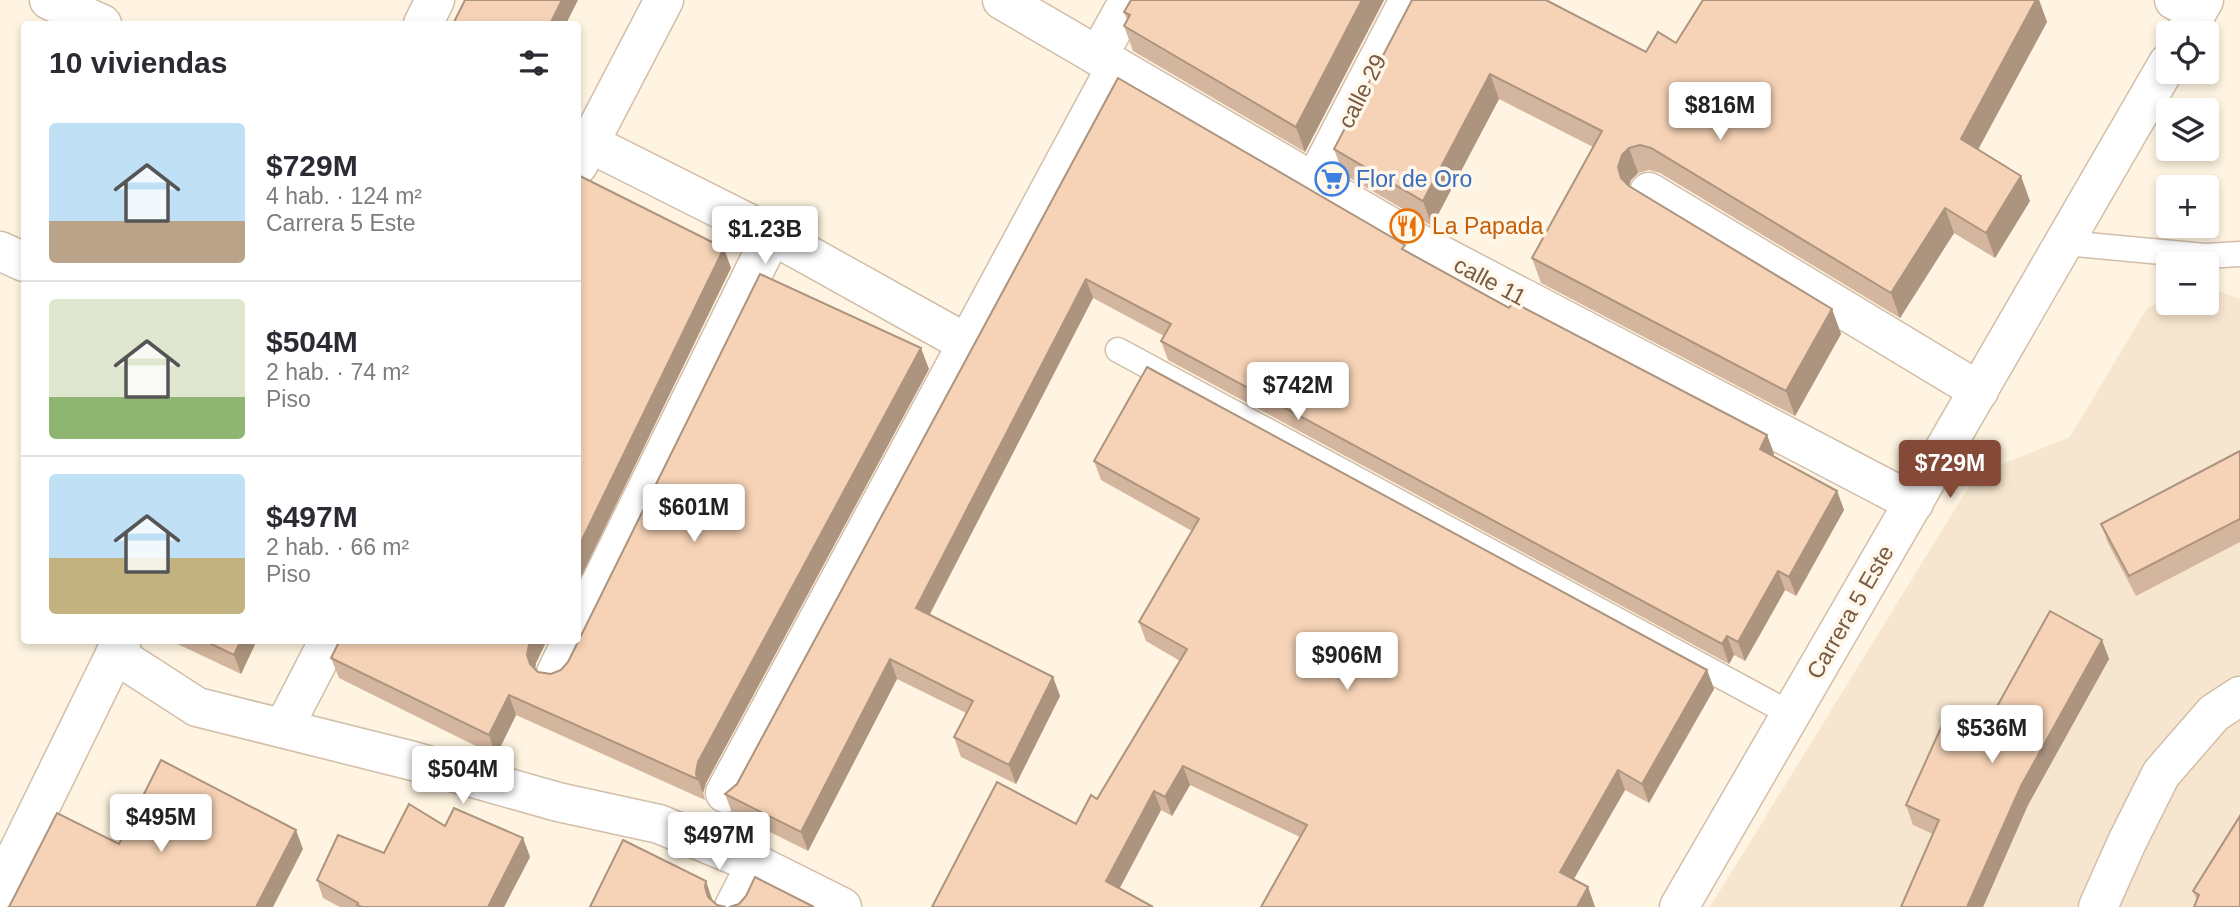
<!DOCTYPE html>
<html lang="es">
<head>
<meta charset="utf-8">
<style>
	:root { --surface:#fff; --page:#f7f7f7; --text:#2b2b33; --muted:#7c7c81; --line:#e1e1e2; --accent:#854937 }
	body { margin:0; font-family:Arial,sans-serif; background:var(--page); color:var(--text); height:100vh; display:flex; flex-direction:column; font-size:26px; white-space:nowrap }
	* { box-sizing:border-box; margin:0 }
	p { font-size:23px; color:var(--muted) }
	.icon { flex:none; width:38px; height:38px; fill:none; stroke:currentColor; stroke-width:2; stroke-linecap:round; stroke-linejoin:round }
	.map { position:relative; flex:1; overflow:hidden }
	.panel { position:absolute; left:21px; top:21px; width:560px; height:623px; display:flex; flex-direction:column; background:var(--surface); border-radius:7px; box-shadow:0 4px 10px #0003 }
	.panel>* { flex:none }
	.controls { position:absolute; left:2156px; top:21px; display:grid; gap:14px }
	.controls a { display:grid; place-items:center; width:63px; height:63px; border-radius:7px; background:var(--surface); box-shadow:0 4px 10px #0003; font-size:35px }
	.price { position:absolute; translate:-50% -60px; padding:0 16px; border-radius:7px; background:#fff; color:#222; font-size:23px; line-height:46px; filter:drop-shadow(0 2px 4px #0008) }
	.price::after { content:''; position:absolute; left:50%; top:42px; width:21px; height:16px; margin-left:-10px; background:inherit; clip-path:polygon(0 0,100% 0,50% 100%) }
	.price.on { background:var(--accent); color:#fff }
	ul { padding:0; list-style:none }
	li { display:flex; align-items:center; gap:21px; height:175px; padding:0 28px }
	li+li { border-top:2px solid var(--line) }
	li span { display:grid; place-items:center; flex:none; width:196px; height:140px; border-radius:7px; color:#555 }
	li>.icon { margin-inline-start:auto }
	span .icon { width:84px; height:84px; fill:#fffc; stroke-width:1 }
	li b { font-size:30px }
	h2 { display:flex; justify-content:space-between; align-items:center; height:84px; padding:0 28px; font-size:30px }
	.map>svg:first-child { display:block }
	.residential { fill:#f6e6cf }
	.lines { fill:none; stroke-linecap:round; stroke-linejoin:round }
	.service-casing { stroke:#d2bea9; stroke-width:27 }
	.minor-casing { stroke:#d2bea9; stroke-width:41 }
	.tertiary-casing { stroke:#d2bea9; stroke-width:41 }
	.service { stroke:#fff; stroke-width:24 }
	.minor { stroke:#fff; stroke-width:38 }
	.tertiary { stroke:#fff; stroke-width:38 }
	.wall { fill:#d4b59d }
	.shaded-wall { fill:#ac947f }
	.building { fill:#f6d3b6; stroke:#ac947f; stroke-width:2 }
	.labels { text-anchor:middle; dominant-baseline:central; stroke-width:7; stroke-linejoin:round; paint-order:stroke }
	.street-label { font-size:23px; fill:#785a45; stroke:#fff7e9 }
	.shop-label { font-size:23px; fill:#366cbe; stroke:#fff7e9; text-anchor:start }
	.food-label { font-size:23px; fill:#c56008; stroke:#fff7e9; text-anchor:start }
</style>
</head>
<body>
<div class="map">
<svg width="2240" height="907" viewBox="0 0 2240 907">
	<rect width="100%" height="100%" fill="#fef4e1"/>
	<polygon class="residential" points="2207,287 2240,299 2240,907 1710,907 1976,475 2070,437 2147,308 2168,300 2168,303 2207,303"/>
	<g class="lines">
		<defs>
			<g id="service">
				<polyline points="2065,243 2205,256 2240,254"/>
				<polyline points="1118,350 1791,714"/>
			</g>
			<g id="minor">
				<polyline points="49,0 102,24"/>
				<polyline points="1002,0 1418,243 1914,503"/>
				<polyline points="2174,0 2197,12"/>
				<polyline points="423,24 435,0"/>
				<polyline points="1098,56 1129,0"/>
				<polyline points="589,143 772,235 966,343"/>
				<polyline points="578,165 664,0"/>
				<polyline points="1314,183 1409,0"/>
				<polyline points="1649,192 1979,391"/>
				<polyline points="0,251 24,262"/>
				<polyline points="578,629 772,235"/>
				<polyline points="115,654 197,707 413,761 558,802 659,824 756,864 842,907"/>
				<polyline points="556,673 572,640"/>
				<polyline points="284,727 329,640"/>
				<polyline points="725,793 1116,67"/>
				<polyline points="0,889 122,640"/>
				<polyline points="734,907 756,864"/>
				<polyline points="2098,907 2127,842 2161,774 2214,713 2240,696"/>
			</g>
			<g id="tertiary">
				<polyline points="2185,33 2204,0"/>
				<polyline points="1679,907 2168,63"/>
			</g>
		</defs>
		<use href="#service" class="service-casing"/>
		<use href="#minor" class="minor-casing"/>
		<use href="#tertiary" class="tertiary-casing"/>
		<use href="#service" class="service"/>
		<use href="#minor" class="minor"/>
		<use href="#tertiary" class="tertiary"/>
	</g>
	<g class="wall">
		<polygon points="1131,0 1384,0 1305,152 1133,51 1124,26 1127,20 1124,12"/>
		<polygon points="1703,0 2039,0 2047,22 1978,150 2030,201 1995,258 1954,233 1900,318 1660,173 1649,170 1638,173 1631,180 1629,186 1832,309 1841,334 1795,416 1541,283 1532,258 1593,147 1499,99 1432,226 1343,174 1334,149 1550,2 1646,52 1676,43"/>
		<polygon points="1118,78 1407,252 1509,308 1767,435 1774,454 1773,456 1837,491 1844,510 1796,596 1785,590 1745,661 1734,655 1729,664 1168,360 1161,341 1164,336 1093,298 930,614 1053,677 1060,696 1016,784 961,757 954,737 966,713 897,679 808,851 732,813 725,794 737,784"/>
		<polygon points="929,369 706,783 703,793 705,800 516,715 496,756 339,678 331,658 340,640 547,640 536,663 535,669 538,672 551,674 561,670"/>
		<polygon points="2240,451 2240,542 2136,596 2108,543 2101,524"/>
		<polygon points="1094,461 1707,670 1714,689 1649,803 1625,790 1573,880 1588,887 1595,907 1261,907 1300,837 1190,785 1172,816 1161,810 1119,889 932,907 1076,824 1097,799 1180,661 1146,641 1139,622 1192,531 1101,480"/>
		<polygon points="169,640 257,640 241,674"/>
		<polygon points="2102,640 2109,659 2028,805 1983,907 1901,907 1933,834 1913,825 1906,805 1984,730"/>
		<polygon points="2240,816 2197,901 2193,891"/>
		<polygon points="445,826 523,838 530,857 504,907 340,907 323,898 317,880 384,853"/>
	</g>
	<g class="shaded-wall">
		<polygon points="562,0 578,0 566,24 550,24"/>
		<polygon points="1362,0 1384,0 1305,152 1296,127"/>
		<polygon points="2036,0 2039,0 2047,22 1970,164 1961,139"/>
		<polygon points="1490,74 1499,99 1432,226 1423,201"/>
		<polygon points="1629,148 1638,173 1631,180 1627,192 1618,167 1622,155"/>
		<polygon points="2021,176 2030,201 1995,258 1986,233"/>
		<polygon points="1945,208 1954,233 1900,318 1891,293"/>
		<polygon points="724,248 731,268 578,583 578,548"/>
		<polygon points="1086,279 1093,298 923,627 916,608"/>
		<polygon points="1832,309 1841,334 1795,416 1786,391"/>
		<polygon points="921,348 929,369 706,783 703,793 705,800 696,773 698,762"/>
		<polygon points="1767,435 1774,454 1767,468 1760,449"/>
		<polygon points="1837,491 1844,510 1796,596 1789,577"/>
		<polygon points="1778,571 1785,590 1745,661 1738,642"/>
		<polygon points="1727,636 1734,655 1729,664 1722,644"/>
		<polygon points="241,640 257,640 241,674 234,655"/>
		<polygon points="530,640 547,640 536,663 534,675 527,655"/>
		<polygon points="2102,640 2109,659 2028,805 1983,907 1967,907 2021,786"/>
		<polygon points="890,659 897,679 808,851 801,832"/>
		<polygon points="1707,670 1714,689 1649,803 1642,784"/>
		<polygon points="1053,677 1060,696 1016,784 1009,765"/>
		<polygon points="509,695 516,715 496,756 489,735"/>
		<polygon points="1183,766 1190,785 1172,816 1165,797"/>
		<polygon points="1618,770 1625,790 1567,891 1560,872"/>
		<polygon points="1154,791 1161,810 1113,901 1106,881"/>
		<polygon points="296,830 303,849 273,907 256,907"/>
		<polygon points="523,838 530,857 504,907 488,907"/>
		<polygon points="706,881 713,902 711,907 705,887"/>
		<polygon points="1588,887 1595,907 1577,907"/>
	</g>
	<g class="building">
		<polygon points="465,0 562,0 550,24 453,24"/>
		<polygon points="1131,0 1362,0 1296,127 1124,26 1130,15 1124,12"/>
		<polygon points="1412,0 1546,0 1646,52 1658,32 1676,43 1703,0 2036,0 1961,139 2021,176 1986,233 1945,208 1891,293 1651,148 1640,145 1629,148 1622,155 1618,167 1621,178 1629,186 1832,309 1786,391 1532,258 1602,131 1490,74 1423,201 1334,149"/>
		<polygon points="1118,78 1405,245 1402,249 1509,308 1513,302 1767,435 1760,449 1837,491 1789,577 1778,571 1738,642 1727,636 1722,644 1161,341 1171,324 1086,279 916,608 1053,677 1009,765 954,737 973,701 890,659 801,832 725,794 737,784"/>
		<polygon points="578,175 724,248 578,548"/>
		<polygon points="760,274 921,348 698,762 696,773 697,779 509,695 489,735 331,658 340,640 530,640 527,655 530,664 538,672 551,674 561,670 568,662"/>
		<polygon points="1147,367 1707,670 1642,784 1618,770 1560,872 1588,887 1577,907 1261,907 1307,825 1183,766 1165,797 1154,791 1106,881 1153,907 932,907 997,782 1076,824 1091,795 1097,799 1187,649 1139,622 1199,519 1094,461"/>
		<polygon points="2240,451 2240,519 2129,576 2101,524"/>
		<polygon points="2050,611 2102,640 2021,786 1967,907 1901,907 1939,820 1906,805 1949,710 1984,730"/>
		<polygon points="203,640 241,640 234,655"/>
		<polygon points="161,760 296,830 256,907 9,907 57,813 119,844"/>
		<polygon points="409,804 445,826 454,808 523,838 488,907 362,907 357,905 358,903 317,880 338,835 384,853"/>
		<polygon points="2240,816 2240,907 2194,907 2199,895 2193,891"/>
		<polygon points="623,840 706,881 705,887 708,897 717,905 726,907 590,907"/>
		<polygon points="755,877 814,907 729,907 739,904 746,896"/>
	</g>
	<defs>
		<symbol id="supermarket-ring" viewBox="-11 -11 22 22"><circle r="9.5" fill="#fff7e9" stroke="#3f7fe0" stroke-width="1.5"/><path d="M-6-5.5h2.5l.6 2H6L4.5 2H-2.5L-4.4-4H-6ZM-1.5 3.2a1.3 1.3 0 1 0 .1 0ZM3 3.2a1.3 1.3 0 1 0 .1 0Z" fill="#3f7fe0"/></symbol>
		<symbol id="restaurant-ring" viewBox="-11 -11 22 22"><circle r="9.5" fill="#fff7e9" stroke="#e8710a" stroke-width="1.5"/><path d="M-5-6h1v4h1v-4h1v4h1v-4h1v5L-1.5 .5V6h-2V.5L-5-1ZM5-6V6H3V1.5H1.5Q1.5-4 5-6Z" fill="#e8710a"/></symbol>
	</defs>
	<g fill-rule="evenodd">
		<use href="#supermarket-ring" x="1313" y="160" width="38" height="38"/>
		<use href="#restaurant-ring" x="1388" y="207" width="38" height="38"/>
	</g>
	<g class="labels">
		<g class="street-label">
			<text transform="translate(1362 91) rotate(-63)">calle 29</text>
			<text transform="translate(1490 281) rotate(28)">calle 11</text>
			<text transform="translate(1850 612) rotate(-60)">Carrera 5 Este</text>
		</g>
		<g class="shop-label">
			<text x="1356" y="179">Flor de Oro</text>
		</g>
		<g class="food-label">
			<text x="1432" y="226">La Papada</text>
		</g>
	</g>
</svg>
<div class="controls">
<a><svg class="icon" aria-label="locate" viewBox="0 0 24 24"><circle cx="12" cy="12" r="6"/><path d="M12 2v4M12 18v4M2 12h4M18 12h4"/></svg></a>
<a><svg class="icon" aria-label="layers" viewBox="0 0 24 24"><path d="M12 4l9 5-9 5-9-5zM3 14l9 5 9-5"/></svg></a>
<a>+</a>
<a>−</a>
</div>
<b class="price" style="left:1720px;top:142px">$816M</b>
<b class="price" style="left:765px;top:266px">$1.23B</b>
<b class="price" style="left:1298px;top:422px">$742M</b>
<b class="price on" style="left:1950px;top:500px">$729M</b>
<b class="price" style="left:694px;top:544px">$601M</b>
<b class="price" style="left:1347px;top:692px">$906M</b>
<b class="price" style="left:1992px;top:765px">$536M</b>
<b class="price" style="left:463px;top:806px">$504M</b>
<b class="price" style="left:161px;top:854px">$495M</b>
<b class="price" style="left:719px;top:872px">$497M</b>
<section class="panel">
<h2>10 viviendas<svg class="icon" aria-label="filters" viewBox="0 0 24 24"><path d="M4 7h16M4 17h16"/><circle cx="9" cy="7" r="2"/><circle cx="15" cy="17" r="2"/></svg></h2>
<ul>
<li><span style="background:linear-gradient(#bfe0f5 70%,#b9a48a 0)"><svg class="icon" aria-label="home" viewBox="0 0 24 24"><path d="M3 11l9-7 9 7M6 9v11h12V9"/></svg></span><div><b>$729M</b><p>4 hab. · 124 m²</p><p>Carrera 5 Este</p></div></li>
<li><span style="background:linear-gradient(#dfe7d0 70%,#8fb573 0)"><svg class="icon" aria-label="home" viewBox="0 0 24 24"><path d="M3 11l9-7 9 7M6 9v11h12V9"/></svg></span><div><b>$504M</b><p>2 hab. · 74 m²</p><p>Piso</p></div></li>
<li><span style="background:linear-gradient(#bfe0f5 60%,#c2b280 0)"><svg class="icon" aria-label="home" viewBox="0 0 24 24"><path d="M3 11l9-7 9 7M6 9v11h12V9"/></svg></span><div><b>$497M</b><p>2 hab. · 66 m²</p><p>Piso</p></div></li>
</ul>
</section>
</div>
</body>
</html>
